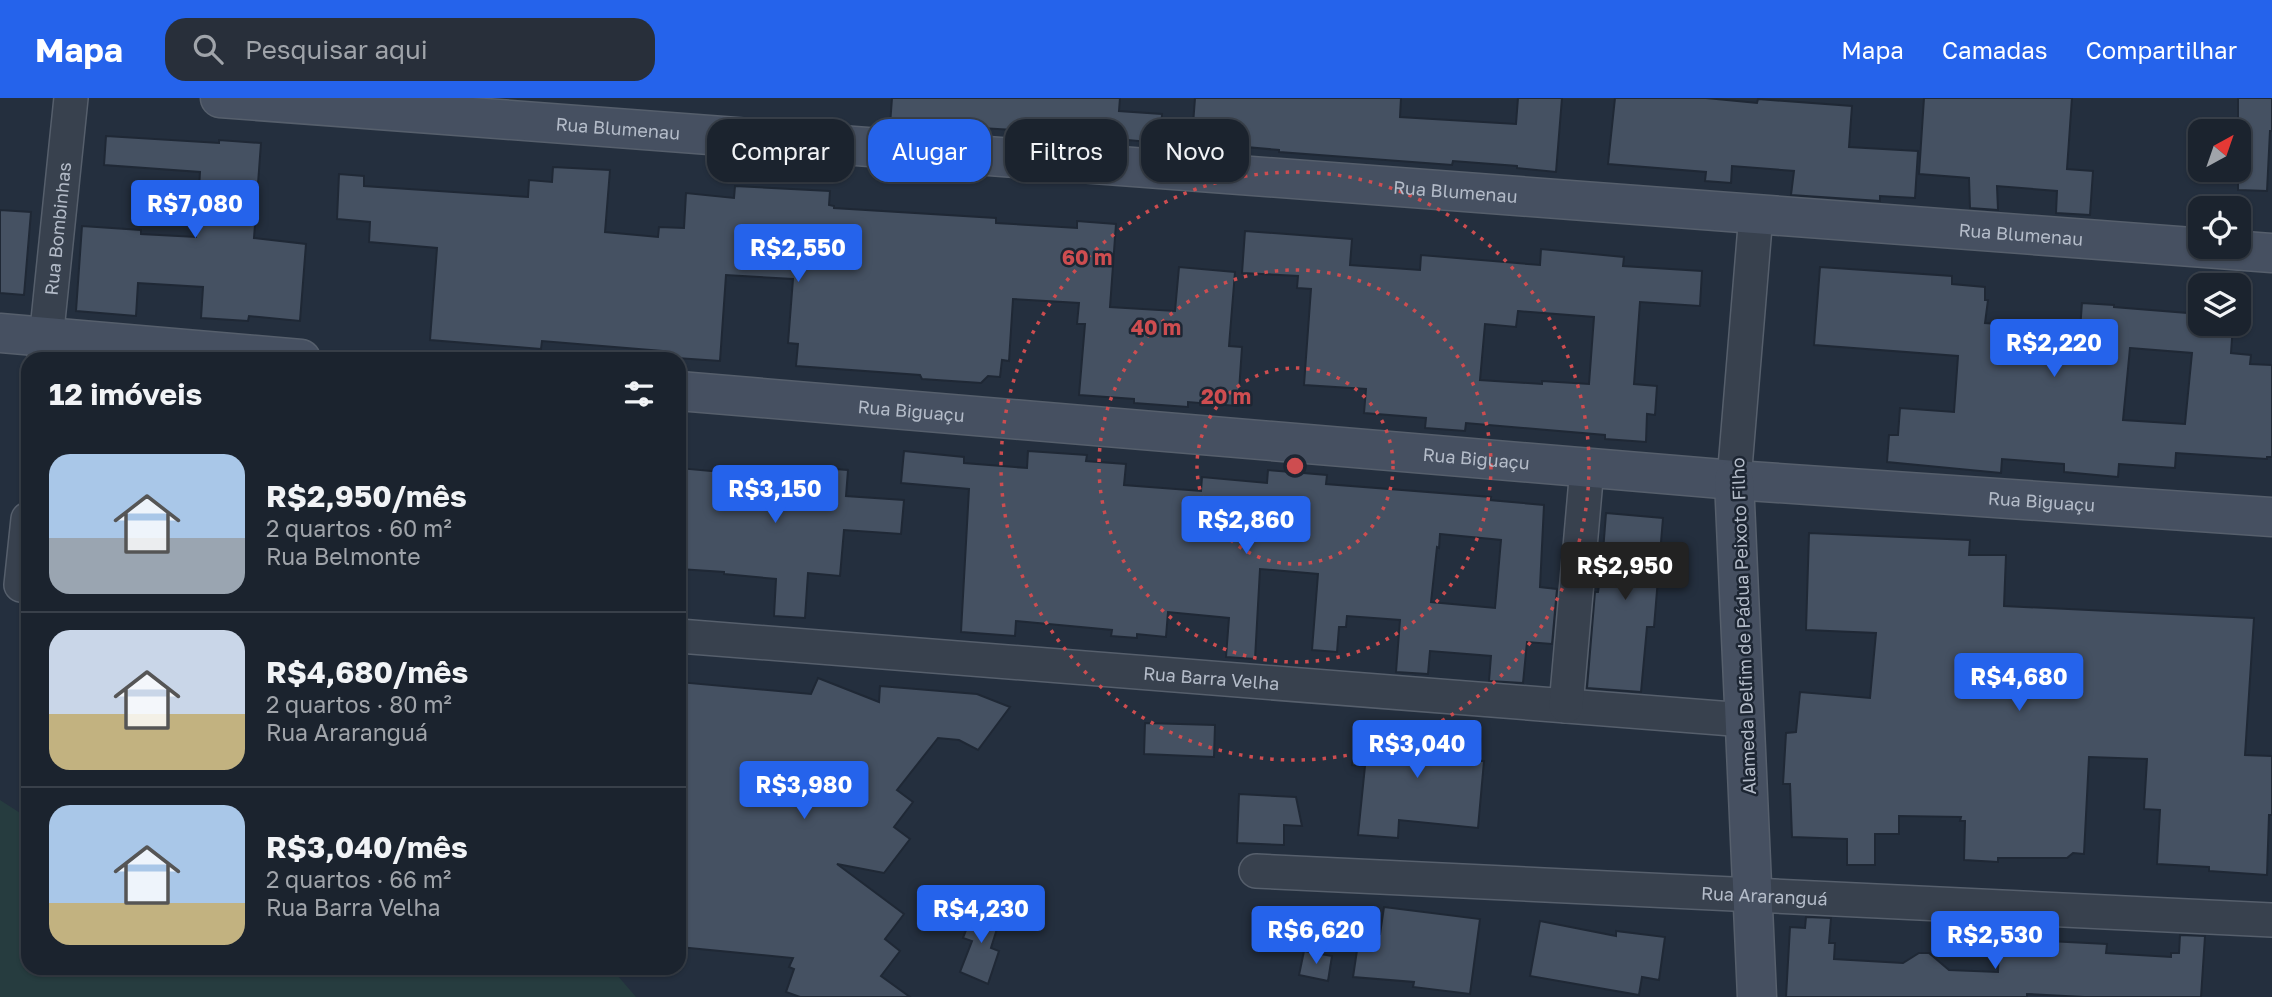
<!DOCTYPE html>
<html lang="pt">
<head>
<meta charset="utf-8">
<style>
	:root { --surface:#1b232e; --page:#282f3a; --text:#f1f3f6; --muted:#a0a4aa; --line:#39404a; --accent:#2563eb }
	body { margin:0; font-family:"Golos Text",sans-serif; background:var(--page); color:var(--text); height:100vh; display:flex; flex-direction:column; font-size:26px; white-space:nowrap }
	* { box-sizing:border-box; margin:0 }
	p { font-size:23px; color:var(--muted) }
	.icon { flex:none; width:38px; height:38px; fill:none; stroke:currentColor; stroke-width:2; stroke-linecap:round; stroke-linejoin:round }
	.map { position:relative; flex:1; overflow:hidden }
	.side { position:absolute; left:21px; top:254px; width:665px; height:623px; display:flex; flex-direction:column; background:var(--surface); border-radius:21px; box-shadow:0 2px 5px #0004,0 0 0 2px var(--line) }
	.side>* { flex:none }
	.hud { position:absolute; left:707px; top:21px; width:665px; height:63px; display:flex; gap:14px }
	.needle { width:46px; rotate:40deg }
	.tools { position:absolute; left:2188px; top:21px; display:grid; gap:14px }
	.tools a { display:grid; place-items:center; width:63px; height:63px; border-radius:14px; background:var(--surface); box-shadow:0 2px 5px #0004,0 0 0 2px var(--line); font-size:35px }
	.price { position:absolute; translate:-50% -60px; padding:0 16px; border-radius:7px; background:var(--accent); color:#fff; font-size:23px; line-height:46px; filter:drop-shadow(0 2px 4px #0008) }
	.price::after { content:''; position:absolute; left:50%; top:42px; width:21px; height:16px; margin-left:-10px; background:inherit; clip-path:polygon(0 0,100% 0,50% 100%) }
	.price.selected { background:#222; color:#fff }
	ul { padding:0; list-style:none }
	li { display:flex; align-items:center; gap:21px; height:175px; padding:0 28px }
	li+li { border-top:2px solid var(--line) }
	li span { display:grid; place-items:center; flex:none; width:196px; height:140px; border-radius:21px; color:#555 }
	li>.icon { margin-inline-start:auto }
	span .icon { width:84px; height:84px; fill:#fffc; stroke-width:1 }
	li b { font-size:30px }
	h2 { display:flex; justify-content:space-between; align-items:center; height:84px; padding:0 28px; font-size:30px }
	.chip { padding:0 24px; border-radius:21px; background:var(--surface); box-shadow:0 2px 5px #0004,0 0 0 2px var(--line); font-size:24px; line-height:63px }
	.chip.selected { background:var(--accent); color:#fff }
	header { display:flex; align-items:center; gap:42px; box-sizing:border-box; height:98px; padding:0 35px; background:var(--accent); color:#fff }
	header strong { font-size:33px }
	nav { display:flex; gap:38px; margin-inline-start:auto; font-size:24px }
	.search { width:490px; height:63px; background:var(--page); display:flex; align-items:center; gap:18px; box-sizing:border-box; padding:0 24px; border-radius:21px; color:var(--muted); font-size:26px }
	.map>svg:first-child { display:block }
	.green { fill:#263c3f }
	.building { fill:#455162; stroke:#1f2835; stroke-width:2; fill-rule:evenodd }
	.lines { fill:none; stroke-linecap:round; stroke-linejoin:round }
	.street-casing { stroke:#565f6c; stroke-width:36 }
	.secondary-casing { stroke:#565f6c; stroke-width:41 }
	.street { stroke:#38414e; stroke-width:33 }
	.secondary { stroke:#465061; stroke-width:38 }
	.ring { fill:none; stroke:#ce4d50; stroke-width:3.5; stroke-dasharray:3.5 7 }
	.labels { text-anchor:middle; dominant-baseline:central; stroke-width:5; stroke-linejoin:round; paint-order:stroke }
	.street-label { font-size:18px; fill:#b4bcc9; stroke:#1d2633 }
	.centre { fill:#ce4d50; stroke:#1d2633; stroke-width:3.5 }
	.ring-label { font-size:21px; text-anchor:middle; font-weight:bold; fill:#ce4d50; stroke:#1d2633; stroke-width:5; stroke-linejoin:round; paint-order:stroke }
</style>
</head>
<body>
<header>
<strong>Mapa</strong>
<div class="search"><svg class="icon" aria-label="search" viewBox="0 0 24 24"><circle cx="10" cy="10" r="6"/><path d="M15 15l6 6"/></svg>Pesquisar aqui</div>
<nav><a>Mapa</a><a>Camadas</a><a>Compartilhar</a></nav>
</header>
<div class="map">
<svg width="2272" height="899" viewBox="0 0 2272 899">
	<rect width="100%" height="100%" fill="#242f3e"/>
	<polygon class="green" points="0,702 28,720 28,870 611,870 636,899 0,899"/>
	<g class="building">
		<polygon points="892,0 1120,0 1119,13 1162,16 1160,45 1029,33 916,26 916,29 890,27"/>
		<polygon points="1195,0 1401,0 1400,19 1516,26 1518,0 1562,0 1556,74 1517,70 1517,68 1453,63 1452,67 1279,54 1279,52 1223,47 1223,42 1192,40"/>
		<polygon points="1615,0 1706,0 1757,5 1758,1 1852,8 1849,49 1918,53 1915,100 1880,98 1880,103 1791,97 1794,73 1732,68 1731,85 1705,83 1706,74 1608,66"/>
		<polygon points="1924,0 2072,0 2067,71 2093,73 2090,117 2056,115 2057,93 1997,88 1998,112 1970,110 1969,80 1919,76"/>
		<polygon points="2238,0 2272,0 2272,33 2270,33 2267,93 2238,92"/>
		<polygon points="106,38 219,45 219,42 261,45 254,140 306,146 300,223 249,218 248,223 201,220 203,189 138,185 136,218 76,213 82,128 141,132 141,136 196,139 200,74 104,67"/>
		<polygon points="553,69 610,72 605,134 658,139 659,129 684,130 686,95 734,100 735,88 830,93 829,107 834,108 834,110 996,120 996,125 1077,130 1077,123 1116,126 1110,209 1175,213 1179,169 1235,174 1229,248 1242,249 1238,308 1188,304 1188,309 1134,305 1134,301 1079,297 1085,226 1077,226 1079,205 1013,201 1009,263 1002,262 1000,279 988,278 981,285 922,281 920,277 796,268 798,246 788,245 793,181 726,177 720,263 662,259 662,253 542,243 541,251 430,242 437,150 369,144 370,124 337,121 339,76 364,78 364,88 528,99 529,82 552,84"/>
		<polygon points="0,112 31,114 24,197 0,195"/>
		<path d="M 1245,133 L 1352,141 L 1350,167 L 1420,172 L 1421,157 L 1540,167 L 1541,151 L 1624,159 L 1623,168 L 1702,173 L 1700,208 L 1640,204 L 1634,286 L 1657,288 L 1655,317 L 1647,316 L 1646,344 L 1605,341 L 1605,337 L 1466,325 L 1465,333 L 1425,330 L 1426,320 L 1364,315 L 1366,291 L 1304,287 L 1311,191 L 1297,190 L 1298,178 L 1242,175 ZM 1518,213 L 1594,219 L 1589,286 L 1542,283 L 1542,286 L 1480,282 L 1485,226 L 1516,229 Z"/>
		<path d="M 1820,169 L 1952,178 L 1952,186 L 1985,189 L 1985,202 L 1988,202 L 1985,225 L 2080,232 L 2082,205 L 2114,207 L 2114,209 L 2200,216 L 2200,226 L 2233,226 L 2231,255 L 2251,257 L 2250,266 L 2272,267 L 2272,359 L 2267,359 L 2267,361 L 2176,355 L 2175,370 L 2119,366 L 2118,379 L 2064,374 L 2064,366 L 2002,361 L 2001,375 L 1887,364 L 1889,337 L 1898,337 L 1900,310 L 1954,314 L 1958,258 L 1814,247 ZM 2130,250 L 2192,255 L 2185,326 L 2123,322 Z"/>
		<path d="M 904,353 L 964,359 L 964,365 L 1027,370 L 1028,353 L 1087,357 L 1086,363 L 1126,366 L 1124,387 L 1201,393 L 1202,379 L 1267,385 L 1268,372 L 1327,377 L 1326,386 L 1491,399 L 1490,402 L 1544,407 L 1540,489 L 1557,491 L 1552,546 L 1527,544 L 1523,585 L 1489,583 L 1491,558 L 1430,553 L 1428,576 L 1396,574 L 1400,522 L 1347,518 L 1346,529 L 1339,529 L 1337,554 L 1312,552 L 1318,476 L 1260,471 L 1255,561 L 1226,559 L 1229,520 L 1168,514 L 1166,539 L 1137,536 L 1137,540 L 1111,538 L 1112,532 L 1016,523 L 1015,538 L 961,534 L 969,391 L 901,385 ZM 1440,436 L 1501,442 L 1495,510 L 1431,504 L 1437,449 L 1439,450 Z"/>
		<polygon points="732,368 795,374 795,368 848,372 846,398 904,402 901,436 844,432 840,478 808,475 805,520 774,518 776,481 724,476 724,474 679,471 679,370 732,375"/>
		<polygon points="1606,415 1663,420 1654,529 1647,529 1641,594 1587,590 1595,494 1598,494 1602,467"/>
		<polygon points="1809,435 1970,442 1969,457 2006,457 2004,508 2254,520 2245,657 2272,658 2272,717 2269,717 2267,777 2209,773 2209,769 2157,766 2160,712 2144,711 2147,661 2089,659 2084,756 2073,755 2067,760 1998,760 1998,764 1964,762 1965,723 1960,723 1961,719 1899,718 1899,736 1875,736 1875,767 1847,767 1847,741 1792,739 1790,686 1783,686 1786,635 1796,634 1800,594 1870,600 1876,535 1806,532"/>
		<polygon points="818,580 879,604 880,588 977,596 1010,609 978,652 959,642 938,640 897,692 913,704 894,729 910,741 884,775 837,766 904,816 885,841 900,853 881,878 910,899 800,899 786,894 794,871 789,869 793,860 679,849 679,584 811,596"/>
		<polygon points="1145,625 1215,627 1214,659 1144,656"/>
		<polygon points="1356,628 1481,641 1478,663 1484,663 1478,730 1399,722 1398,740 1358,737 1365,668 1352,667"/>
		<polygon points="1239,696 1296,699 1302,728 1284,727 1284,747 1237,745"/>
		<polygon points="975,809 1001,818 991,850 999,853 988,886 960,874 972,843 963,840"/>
		<polygon points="1384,809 1480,821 1470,896 1413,889 1414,884 1353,879 1359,839 1365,839 1365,835 1380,836"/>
		<polygon points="1806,819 1831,820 1829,845 1835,845 1834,861 1903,865 1919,855 1929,855 1949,872 1998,874 1999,851 2020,852 2021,833 2049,835 2049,843 2107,846 2106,855 2171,859 2171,855 2179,855 2180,837 2205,838 2201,899 2084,899 2027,896 2027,899 1786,899 1790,829 1805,830"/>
		<polygon points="1540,823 1616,838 1616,833 1665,839 1659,882 1642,879 1639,897 1530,878"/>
		<polygon points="1304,853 1332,858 1328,883 1299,877"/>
	</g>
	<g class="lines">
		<defs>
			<g id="street">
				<path id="s1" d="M 44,261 L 71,0"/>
				<polyline points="1734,382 1756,116"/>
				<polyline points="21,487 28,421"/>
				<path id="s2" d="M 679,538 L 1745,622"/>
				<polyline points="1566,608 1587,370"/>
				<path id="s3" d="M 1256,773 L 2272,822"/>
			</g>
			<g id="secondary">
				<path id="s4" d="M 220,0 L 2272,155"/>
				<polyline points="0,235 301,261"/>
				<path id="s5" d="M 679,293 L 1734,382 L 2272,419"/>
				<polyline points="1734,382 1757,899"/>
			</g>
		</defs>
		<use href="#street" class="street-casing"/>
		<use href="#secondary" class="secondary-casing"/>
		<use href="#street" class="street"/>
		<use href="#secondary" class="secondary"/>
	</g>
	<g class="ring">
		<circle cx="1295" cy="368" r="98"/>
		<circle cx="1295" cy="368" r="196"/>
		<circle cx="1295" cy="368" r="294"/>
	</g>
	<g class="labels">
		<g class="street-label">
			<text stroke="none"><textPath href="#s4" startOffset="399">Rua Blumenau</textPath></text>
			<text stroke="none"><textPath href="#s4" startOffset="1239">Rua Blumenau</textPath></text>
			<text stroke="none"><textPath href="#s1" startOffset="131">Rua Bombinhas</textPath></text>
			<text stroke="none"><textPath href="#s4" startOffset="1806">Rua Blumenau</textPath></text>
			<text stroke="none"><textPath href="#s5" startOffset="233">Rua Biguaçu</textPath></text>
			<text stroke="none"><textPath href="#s5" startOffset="800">Rua Biguaçu</textPath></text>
			<text stroke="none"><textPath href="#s5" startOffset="1367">Rua Biguaçu</textPath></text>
			<text transform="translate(1743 528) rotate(-92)">Alameda Delfim de Pádua Peixoto Filho</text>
			<text stroke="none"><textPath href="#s2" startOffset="534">Rua Barra Velha</textPath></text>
			<text stroke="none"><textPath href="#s3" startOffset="509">Rua Araranguá</textPath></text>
		</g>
	</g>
	<circle cx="1295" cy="368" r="10" class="centre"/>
	<g class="ring-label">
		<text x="1087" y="167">60 m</text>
		<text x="1156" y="237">40 m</text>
		<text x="1226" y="306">20 m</text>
	</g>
</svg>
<div class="tools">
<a><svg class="needle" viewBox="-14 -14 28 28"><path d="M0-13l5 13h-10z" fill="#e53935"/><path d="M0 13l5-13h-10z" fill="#a0a4aa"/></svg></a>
<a><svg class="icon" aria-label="locate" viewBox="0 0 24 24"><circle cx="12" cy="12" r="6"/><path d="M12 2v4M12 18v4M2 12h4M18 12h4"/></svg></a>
<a><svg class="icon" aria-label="layers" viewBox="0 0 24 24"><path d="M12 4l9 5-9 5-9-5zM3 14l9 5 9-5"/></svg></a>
</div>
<b class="price" style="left:195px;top:142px">R$7,080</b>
<b class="price" style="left:798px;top:186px">R$2,550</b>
<b class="price" style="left:2054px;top:281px">R$2,220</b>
<b class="price" style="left:775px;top:427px">R$3,150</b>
<b class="price" style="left:1246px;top:458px">R$2,860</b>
<b class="price selected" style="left:1625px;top:504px">R$2,950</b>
<b class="price" style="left:2019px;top:615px">R$4,680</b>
<b class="price" style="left:1417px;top:682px">R$3,040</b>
<b class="price" style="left:804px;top:723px">R$3,980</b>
<b class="price" style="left:981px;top:847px">R$4,230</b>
<b class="price" style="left:1316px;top:868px">R$6,620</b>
<b class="price" style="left:1995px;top:873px">R$2,530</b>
<div class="hud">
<a class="chip">Comprar</a>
<a class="chip selected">Alugar</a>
<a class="chip">Filtros</a>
<a class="chip">Novo</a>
</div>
<section class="side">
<h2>12 imóveis<svg class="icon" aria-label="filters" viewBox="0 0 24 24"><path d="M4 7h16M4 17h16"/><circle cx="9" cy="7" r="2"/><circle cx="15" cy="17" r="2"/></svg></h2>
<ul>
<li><span style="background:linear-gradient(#a9c7e8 60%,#9aa5b1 0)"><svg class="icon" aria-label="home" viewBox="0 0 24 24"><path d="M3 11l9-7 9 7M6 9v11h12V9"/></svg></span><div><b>R$2,950/mês</b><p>2 quartos · 60 m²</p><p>Rua Belmonte</p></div></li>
<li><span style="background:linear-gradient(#c9d6e8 60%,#c2b280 0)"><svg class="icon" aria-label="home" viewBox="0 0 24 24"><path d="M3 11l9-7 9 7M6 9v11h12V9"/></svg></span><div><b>R$4,680/mês</b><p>2 quartos · 80 m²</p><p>Rua Araranguá</p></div></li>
<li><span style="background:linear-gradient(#a9c7e8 70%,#c2b280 0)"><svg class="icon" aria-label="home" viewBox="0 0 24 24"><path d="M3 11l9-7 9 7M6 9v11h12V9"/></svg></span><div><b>R$3,040/mês</b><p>2 quartos · 66 m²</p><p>Rua Barra Velha</p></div></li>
</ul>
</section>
</div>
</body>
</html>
